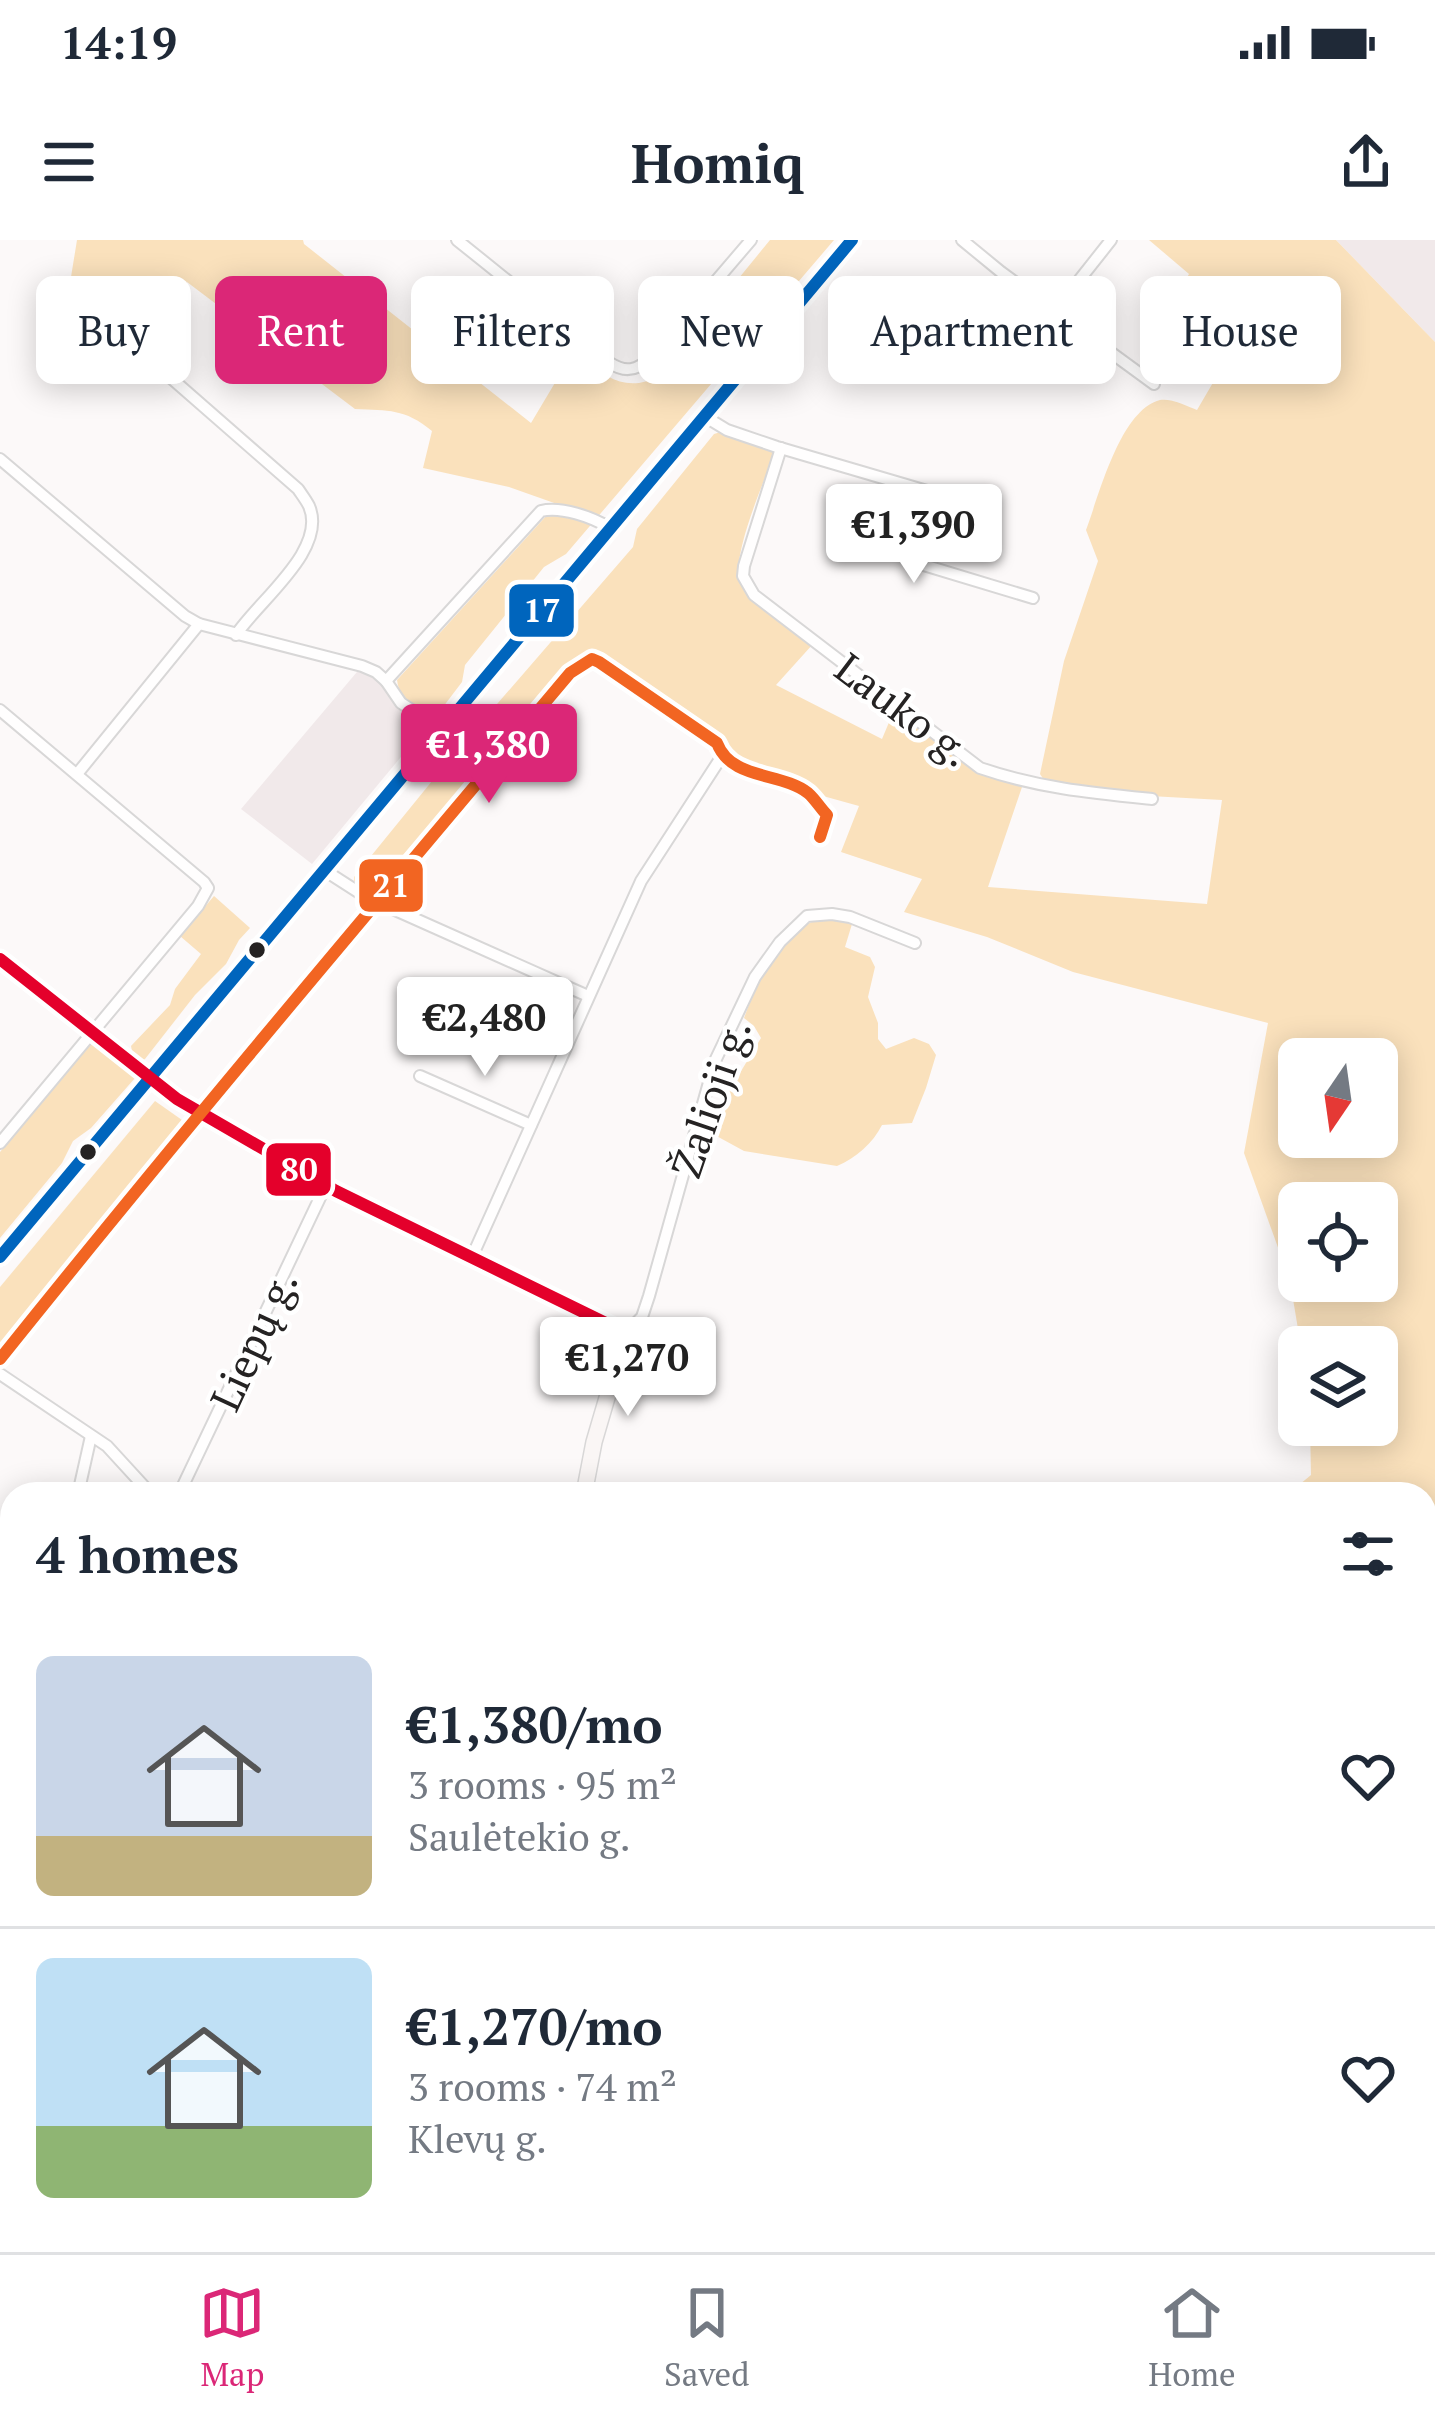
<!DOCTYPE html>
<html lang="en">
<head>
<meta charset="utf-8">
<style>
	:root { --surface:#fff; --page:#f2f2f3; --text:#1f2937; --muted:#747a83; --line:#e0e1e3; --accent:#db2777 }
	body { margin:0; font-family:"PT Serif",serif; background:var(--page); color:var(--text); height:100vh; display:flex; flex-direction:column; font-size:45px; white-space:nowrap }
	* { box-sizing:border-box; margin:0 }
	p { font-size:39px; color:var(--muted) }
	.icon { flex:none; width:66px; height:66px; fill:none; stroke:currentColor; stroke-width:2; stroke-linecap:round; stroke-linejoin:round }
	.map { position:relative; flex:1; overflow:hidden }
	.details { position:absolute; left:0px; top:1242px; width:1437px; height:771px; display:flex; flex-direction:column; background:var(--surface); border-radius:36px 36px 0 0; box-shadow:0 6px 30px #0003 }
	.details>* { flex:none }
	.guide { position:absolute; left:36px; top:36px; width:1365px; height:108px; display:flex; gap:24px }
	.needle { width:78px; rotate:193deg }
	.buttons { position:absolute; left:1278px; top:798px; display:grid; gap:24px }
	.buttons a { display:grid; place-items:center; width:120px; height:120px; border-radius:18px; background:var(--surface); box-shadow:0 6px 30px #0003; font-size:60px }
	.price { position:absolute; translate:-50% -102px; padding:0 27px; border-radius:12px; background:#fff; color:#222; font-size:39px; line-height:78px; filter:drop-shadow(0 3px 6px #0008) }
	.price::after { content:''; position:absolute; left:50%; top:72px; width:36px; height:27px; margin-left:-18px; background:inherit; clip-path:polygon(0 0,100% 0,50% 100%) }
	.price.active { background:var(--accent); color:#fff }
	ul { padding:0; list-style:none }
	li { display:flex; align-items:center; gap:36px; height:300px; padding:0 36px }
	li+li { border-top:3px solid var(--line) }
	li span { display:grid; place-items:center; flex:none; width:336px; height:240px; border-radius:18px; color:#555 }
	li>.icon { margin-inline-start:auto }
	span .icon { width:144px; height:144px; fill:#fffc; stroke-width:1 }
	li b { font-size:51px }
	h2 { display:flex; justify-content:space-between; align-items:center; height:144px; padding:0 36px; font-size:51px }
	.tag { padding:0 42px; border-radius:18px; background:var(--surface); box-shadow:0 6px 30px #0003; font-size:42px; line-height:108px }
	.tag.active { background:var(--accent); color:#fff }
	.status { display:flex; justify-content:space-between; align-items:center; height:84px; padding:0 60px; background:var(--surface); direction:ltr }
	.status svg { height:33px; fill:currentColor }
	header { display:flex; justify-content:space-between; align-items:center; height:156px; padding:0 36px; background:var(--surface); font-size:54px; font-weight:800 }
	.dock { display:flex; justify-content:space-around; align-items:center; height:168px; border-top:3px solid var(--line); background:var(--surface); font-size:33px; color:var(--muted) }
	.dock a { display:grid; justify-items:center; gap:6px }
	.dock .active { color:var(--accent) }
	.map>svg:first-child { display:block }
	.built { fill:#f1e9ea }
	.green { fill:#fae1bc; fill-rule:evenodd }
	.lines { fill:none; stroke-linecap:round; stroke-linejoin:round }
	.stream { stroke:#e7d3fd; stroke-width:3 }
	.minor-casing { stroke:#d8d7d7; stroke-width:14 }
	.secondary-casing { stroke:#d8d7d7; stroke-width:18 }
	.primary-casing { stroke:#d7d5d5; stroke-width:20 }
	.minor { stroke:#fffefe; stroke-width:10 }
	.secondary { stroke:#faf6f5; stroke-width:15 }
	.primary { stroke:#f6efeb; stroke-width:16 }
	.bus-1-casing { stroke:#fff; stroke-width:21 }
	.bus-2-casing { stroke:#fff; stroke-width:21 }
	.bus-3-casing { stroke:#fff; stroke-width:21 }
	.bus-1 { stroke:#0065bd; stroke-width:12 }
	.bus-2 { stroke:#e4002b; stroke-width:12 }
	.bus-3 { stroke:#f26522; stroke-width:12 }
	.bus-dot { fill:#252323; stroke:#fff; stroke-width:4.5 }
	.labels { text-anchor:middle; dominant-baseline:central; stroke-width:9; stroke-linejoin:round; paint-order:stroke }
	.street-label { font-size:42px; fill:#252323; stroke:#fff }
	.line-badge { stroke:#fff; stroke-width:4.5 }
	.badge-label { font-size:33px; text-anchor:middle; font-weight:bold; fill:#fff }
</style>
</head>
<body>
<div class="status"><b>14:19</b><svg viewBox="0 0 49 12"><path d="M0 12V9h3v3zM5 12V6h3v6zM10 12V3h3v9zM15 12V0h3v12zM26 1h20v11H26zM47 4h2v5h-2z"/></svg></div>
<header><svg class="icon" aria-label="menu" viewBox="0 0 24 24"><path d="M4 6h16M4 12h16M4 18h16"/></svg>Homiq<svg class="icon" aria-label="share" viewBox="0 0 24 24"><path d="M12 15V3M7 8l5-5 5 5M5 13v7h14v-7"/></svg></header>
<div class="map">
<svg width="1435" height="2012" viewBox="0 0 1435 2012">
	<rect width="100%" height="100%" fill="#fcf9f9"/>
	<g class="built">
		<polygon points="1336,0 1435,0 1435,102"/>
		<polygon points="362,426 430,482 312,624 241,569"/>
		<polygon points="226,2001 648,2001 646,2012 225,2012"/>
	</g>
	<g class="green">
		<path d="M 77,0 L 303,0 L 304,4 L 531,183 L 562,131 L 585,118 C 606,140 630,152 659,136 L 770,0 L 834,0 L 566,314 L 544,327 L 465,425 L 462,442 L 440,471 C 418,469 400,464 397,440 L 557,264 L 509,247 L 423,228 L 432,191 C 404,168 389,171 355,169 L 187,42 L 171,138 L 54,142 Z"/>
		<path d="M 1149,0 L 1336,0 L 1435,102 L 1435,1544 L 1425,1541 L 1425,1254 L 1288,1254 L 1311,1235 L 1310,1185 L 1377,1185 L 1377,1107 L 1301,1107 L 1290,1041 L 1244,913 L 1268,783 L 1073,732 L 987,697 L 904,672 L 922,639 L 841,612 L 859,566 L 805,551 L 740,527 L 717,503 L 599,422 L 584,423 L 376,662 L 354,641 L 354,637 L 441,530 C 445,513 458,502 472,493 L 633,307 L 637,289 L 714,194 L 727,190 L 777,207 C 766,237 735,306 739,335 C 740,343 743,345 747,352 L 813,404 L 776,445 L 882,499 L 895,468 L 969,527 L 1022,547 L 988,647 L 1207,664 L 1222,560 L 1150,556 L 1048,546 L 1040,534 L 1064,421 L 1098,321 L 1086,290 C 1099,256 1120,170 1160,160 C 1171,158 1187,166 1197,170 L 1235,105 L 1175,59 L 1189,34 ZM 1299,819 L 1377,819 L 1377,897 L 1299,897 ZM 1299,963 L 1377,963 L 1377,1041 L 1299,1041 Z"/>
		<polygon points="214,656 250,688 239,700 226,724 195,755 145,819 141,821 133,816 131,806 170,765 175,749 201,714 180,696"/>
		<path d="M 831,677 L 852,684 L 845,707 L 870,717 L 875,727 L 868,757 L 878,783 L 878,799 L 886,809 L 914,798 L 929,804 L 936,815 L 926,848 L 912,883 L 882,885 C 873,903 856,918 837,926 L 744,911 L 711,893 L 717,871 L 761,798 L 754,786 L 744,778 C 759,737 782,682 831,677 Z"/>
		<polygon points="90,804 99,805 133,832 135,838 91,888 73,901 62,923 0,998 0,912"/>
		<polygon points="155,861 182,880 182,884 0,1111 0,1047"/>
		<polygon points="1435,1682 1435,2012 1343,2012 1346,2001 1425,2001 1425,1718"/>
	</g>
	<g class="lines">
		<g class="stream">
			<polyline points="1425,1785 1435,1750"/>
			<polyline points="1359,2012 1362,2001"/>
		</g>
		<defs>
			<g id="minor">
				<path d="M 457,0 L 610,123 C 625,133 637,131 650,118 L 751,0"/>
				<polyline points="962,0 1001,32 1154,144"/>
				<polyline points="1054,72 1111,0"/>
				<path d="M 150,128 L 171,138 L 298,249 C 302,255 306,260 309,266 C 328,310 258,361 236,395"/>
				<polyline points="704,176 727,190 777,207 927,251 925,268 907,320 1033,358"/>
				<path d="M 781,208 L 744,326 L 743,336 L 754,355 L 980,528 C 1038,548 1092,553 1152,559"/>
				<path d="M 0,219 L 185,376 L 199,384 L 362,426 L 376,432 L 386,441 L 541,271 C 561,266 592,277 610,288"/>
				<polyline points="386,441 401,463 441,489"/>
				<polyline points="0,470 204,642 208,648 198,666 0,903"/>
				<polyline points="77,534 199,384"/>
				<polyline points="324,630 366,657 588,756"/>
				<polyline points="0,719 148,838"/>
				<polyline points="420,836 531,885"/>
				<polyline points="471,1019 641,641 722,516"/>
				<polyline points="626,1093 642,1077 649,1056 715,821 755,737 780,702 807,676 832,674 850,677 915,703"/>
				<path d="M 0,1119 C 186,887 378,661 570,433 L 592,419 L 599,422 L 717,503 C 731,540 781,532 808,553 C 815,559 821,569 827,575 L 820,597"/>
				<polyline points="0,1134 107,1206 151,1254"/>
				<polyline points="78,1254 91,1196"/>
				<polyline points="179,1254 326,945"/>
				<polyline points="756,2001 789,2012"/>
				<polyline points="20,2012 23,2001"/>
				<polyline points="158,2012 161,2001"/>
				<polyline points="503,2012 503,2001"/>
			</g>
			<polyline id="secondary" points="148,838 177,859 336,951 626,1093 594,1202 584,1254"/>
			<polyline id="primary" points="0,1017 852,0"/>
		</defs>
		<use href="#minor" class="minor-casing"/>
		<use href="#secondary" class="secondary-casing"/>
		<use href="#primary" class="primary-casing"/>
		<use href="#minor" class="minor"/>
		<use href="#secondary" class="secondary"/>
		<use href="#primary" class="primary"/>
		<defs>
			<polyline id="bus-1" points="0,1017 852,0"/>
			<polyline id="bus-2" points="0,719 177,859 336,951 626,1093"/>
			<path id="bus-3" d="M 0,1119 C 186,887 378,661 570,433 L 592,419 L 599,422 L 717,503 C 731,540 781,532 808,553 C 815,559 821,569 827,575 L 820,597"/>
		</defs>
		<use href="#bus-1" class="bus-1-casing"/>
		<use href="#bus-2" class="bus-2-casing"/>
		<use href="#bus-3" class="bus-3-casing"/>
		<use href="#bus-1" class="bus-1"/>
		<use href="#bus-2" class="bus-2"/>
		<use href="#bus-3" class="bus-3"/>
	</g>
	<g class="bus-dot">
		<circle cx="257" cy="710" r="10"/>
		<circle cx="88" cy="912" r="10"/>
	</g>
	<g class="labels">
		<g class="street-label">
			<text transform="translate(904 469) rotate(37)">Lauko g.</text>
			<text transform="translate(710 858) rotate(-71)">Žalioji g.</text>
			<text transform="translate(253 1100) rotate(-65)">Liepų g.</text>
		</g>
	</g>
	<g class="line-badge">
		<rect x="507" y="342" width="69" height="57" rx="12" fill="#0065bd"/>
		<rect x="357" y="617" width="68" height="57" rx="12" fill="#f26522"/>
		<rect x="264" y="901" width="69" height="57" rx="12" fill="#e4002b"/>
	</g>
	<g class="badge-label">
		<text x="542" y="382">17</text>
		<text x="391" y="657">21</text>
		<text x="299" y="941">80</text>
	</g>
</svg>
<div class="buttons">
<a><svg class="needle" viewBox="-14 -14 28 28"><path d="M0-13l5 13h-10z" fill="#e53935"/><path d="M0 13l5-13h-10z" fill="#747a83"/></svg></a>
<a><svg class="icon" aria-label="locate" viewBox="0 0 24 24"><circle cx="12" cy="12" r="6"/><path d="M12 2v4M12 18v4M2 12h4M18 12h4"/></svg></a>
<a><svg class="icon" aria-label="layers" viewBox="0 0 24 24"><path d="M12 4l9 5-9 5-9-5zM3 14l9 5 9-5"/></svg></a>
</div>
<b class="price" style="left:914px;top:346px">€1,390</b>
<b class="price active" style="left:489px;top:566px">€1,380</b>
<b class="price" style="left:485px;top:839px">€2,480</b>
<b class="price" style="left:628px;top:1179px">€1,270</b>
<div class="guide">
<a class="tag">Buy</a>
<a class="tag active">Rent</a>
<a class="tag">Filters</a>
<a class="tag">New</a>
<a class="tag">Apartment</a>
<a class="tag">House</a>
</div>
<section class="details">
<h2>4 homes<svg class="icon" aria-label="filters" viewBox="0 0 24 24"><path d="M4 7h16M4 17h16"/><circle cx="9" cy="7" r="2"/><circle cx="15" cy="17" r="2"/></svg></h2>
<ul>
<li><span style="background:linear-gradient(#c9d6e8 75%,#c2b280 0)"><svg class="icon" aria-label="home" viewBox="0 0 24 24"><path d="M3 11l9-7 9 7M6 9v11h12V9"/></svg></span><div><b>€1,380/mo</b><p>3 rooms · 95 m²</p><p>Saulėtekio g.</p></div><svg class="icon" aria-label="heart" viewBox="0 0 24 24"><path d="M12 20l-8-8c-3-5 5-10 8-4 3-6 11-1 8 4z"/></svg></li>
<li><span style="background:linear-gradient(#bfe0f5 70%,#8fb573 0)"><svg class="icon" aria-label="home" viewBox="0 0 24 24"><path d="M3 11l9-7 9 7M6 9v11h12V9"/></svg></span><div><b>€1,270/mo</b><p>3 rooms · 74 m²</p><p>Klevų g.</p></div><svg class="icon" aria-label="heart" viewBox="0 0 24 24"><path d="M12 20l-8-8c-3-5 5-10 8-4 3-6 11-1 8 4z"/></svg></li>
</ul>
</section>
</div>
<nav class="dock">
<a class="active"><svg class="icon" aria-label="map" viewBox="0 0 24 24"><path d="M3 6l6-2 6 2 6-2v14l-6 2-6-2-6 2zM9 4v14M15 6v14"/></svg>Map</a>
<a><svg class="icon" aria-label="saved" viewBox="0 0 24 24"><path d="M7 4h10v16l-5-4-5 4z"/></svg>Saved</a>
<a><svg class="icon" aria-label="home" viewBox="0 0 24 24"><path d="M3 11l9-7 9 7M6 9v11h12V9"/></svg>Home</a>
</nav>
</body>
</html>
